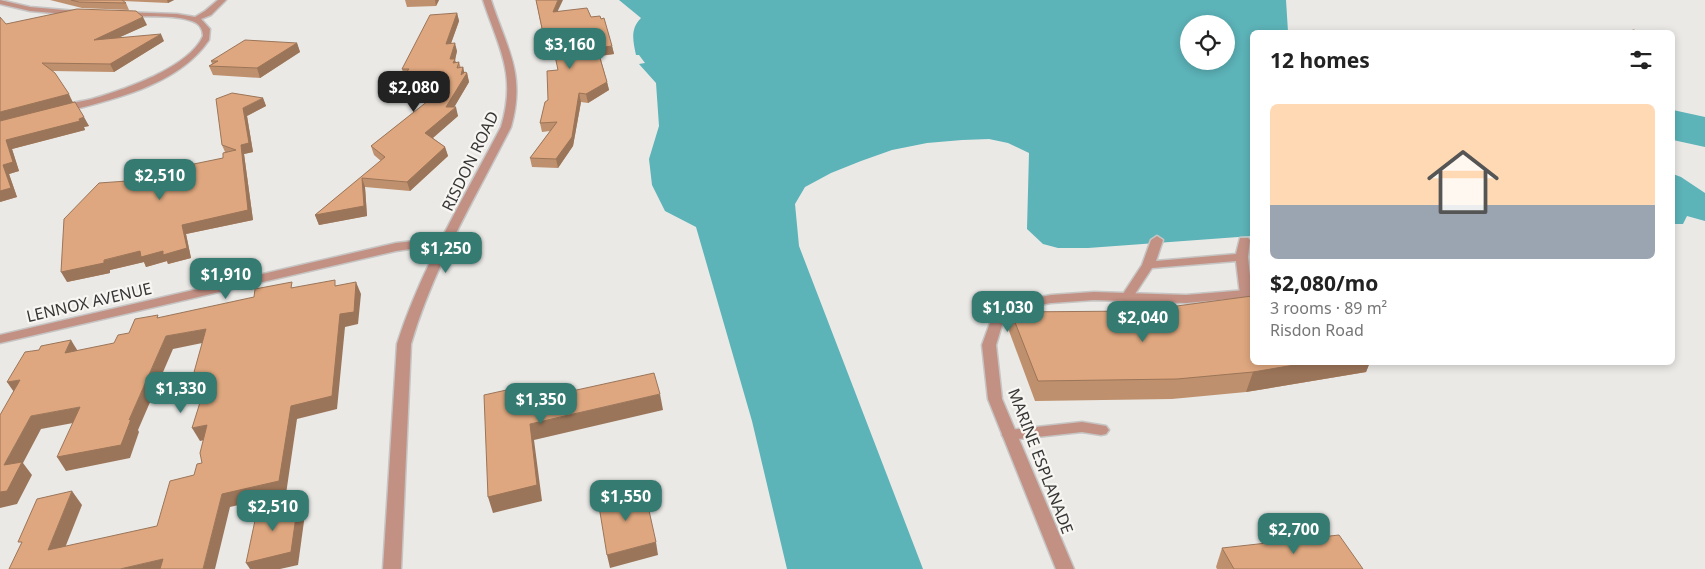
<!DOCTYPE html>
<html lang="en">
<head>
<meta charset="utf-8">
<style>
	:root { --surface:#fff; --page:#f6f6f6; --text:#222; --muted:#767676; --accent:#357b71 }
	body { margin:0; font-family:"Noto Sans",sans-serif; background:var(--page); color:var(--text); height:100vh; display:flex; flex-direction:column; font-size:19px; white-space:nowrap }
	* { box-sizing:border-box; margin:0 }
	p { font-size:16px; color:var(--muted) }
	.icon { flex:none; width:28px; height:28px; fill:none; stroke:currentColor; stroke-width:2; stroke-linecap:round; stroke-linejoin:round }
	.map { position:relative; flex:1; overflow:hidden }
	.side { position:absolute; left:1250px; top:30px; width:425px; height:335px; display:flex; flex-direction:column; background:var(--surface); border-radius:8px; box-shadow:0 2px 8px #0003 }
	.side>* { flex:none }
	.tools { position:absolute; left:1180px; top:15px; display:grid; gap:10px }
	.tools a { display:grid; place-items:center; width:55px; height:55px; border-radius:50%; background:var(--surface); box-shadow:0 2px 8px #0003; font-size:25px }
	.price { position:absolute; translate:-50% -42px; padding:0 11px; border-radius:10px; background:var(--accent); color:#fff; font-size:16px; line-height:32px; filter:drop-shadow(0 1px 2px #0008) }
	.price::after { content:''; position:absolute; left:50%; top:30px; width:15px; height:11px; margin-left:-8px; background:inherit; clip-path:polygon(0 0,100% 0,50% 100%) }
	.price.active { background:#222; color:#fff }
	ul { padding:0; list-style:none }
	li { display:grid; align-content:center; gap:10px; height:265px; padding:0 20px }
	li span { display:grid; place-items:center; height:155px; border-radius:8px; color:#555 }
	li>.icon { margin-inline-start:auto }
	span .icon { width:90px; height:90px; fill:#fffc; stroke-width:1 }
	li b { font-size:21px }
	h2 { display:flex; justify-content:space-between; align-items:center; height:60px; padding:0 20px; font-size:21px }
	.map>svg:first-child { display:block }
	.water { fill:#5cb3b8; fill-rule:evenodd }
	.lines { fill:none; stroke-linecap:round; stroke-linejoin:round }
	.service-casing { stroke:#c6c5c3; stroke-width:3 }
	.minor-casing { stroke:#c6c5c3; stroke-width:3 }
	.tertiary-casing { stroke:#c6c5c3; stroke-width:3 }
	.service { fill:#c39084; fill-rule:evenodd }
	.minor { fill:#c39084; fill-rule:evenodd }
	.tertiary { fill:#c39084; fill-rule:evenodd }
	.wall { fill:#bf906d }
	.shaded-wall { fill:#9b7559 }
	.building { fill:#dea77f; stroke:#9b7559 }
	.labels { text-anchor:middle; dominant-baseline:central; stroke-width:4.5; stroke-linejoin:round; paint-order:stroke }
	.street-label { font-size:16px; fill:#373635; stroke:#f7f6f3 }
</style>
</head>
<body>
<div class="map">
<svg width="1705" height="569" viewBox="0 0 1705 569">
	<rect width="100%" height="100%" fill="#eae9e6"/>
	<g class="water">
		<path d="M 619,0 L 1286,0 L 1288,32 L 1252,32 L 1252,236 L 1088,248 L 1058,248 L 1043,244 L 1027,229 L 1029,153 L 1008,143 L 989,139 L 962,140 L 927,143 L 892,150 L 861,161 L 831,173 L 805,187 L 795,204 L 799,246 L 923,569 L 787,569 L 752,421 L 696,227 L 665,211 L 652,185 L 649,159 L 659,126 L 656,83 L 639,64 L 645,63 L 639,55 L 636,55 C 633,41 630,29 641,18 ZM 1189,24 L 1226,24 L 1226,61 L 1189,61 Z"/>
		<polygon points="1673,110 1705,117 1705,147 1673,140"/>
		<polygon points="1673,174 1681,177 1705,193 1705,221 1687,216 1683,224 1673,224"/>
	</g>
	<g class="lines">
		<defs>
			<g id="service">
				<polygon points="1157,236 1163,240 1156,261 1236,254 1240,238 1248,238 1250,240 1248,257 1252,294 1246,298 1240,294 1236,261 1152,268 1131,300 1123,300 1121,297 1142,265 1151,240"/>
				<polygon points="1082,422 1106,426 1109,430 1106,434 1101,435 1082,432 1010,440 1005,439 1002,435 1005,431 1010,430"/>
			</g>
			<g id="minor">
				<polygon points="0,0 30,7 76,11 80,13 76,15 30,11 0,4"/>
				<path d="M 218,0 L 226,0 L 211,15 L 201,19 L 210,29 L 209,40 C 178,86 111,100 60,113 L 55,110 C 63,103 81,102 92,99 C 123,90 189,68 203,36 C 203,29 199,23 192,21 C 174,14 144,17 124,16 L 120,14 L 121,12 L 177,14 L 195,17 L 205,11 Z"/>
				<polygon points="449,237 455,241 453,243 396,251 0,343 0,335 396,243"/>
				<polygon points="1246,290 1250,291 1252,294 1250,297 1186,303 1094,300 1051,303 1022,308 1002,325 996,345 1002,399 1074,569 1056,569 988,399 982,345 991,320 1013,302 1051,295 1094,292 1186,295"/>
			</g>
			<path id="tertiary" d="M 483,0 L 491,0 C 507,49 526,74 511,127 C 475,198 433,268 411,344 L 401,569 L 383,569 L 397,344 C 421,268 464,198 501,127 C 517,74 499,49 483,0 Z"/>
		</defs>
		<use href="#service" class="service-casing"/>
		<use href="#minor" class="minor-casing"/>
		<use href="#tertiary" class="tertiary-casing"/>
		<use href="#service" class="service"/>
		<use href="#minor" class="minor"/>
		<use href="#tertiary" class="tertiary"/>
	</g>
	<g class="wall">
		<polygon points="50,0 174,0 168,3 123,1 126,3 129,10 82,8"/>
		<polygon points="405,0 439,0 436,6 407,7"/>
		<polygon points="536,0 558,11 591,17 612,46 614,54 600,56 607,82 609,90 588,103 581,102 573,146 558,168 532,167 530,158 550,131 542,132 540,123 558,70 552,40 544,41"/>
		<polygon points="457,13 459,21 451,43 457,51 455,60 456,63 459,62 461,68 463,67 464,72 467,73 469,82 454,107 458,116 433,138 445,147 448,156 410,191 365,187 367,216 319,225 315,215 381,161 374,155 371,146 432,98 394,99 391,90 404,75 402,69"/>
		<polygon points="6,24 147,25 120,37 164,41 114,72 52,71 89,126 84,127 85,130 12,149 19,171 9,174 17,197 0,202"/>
		<polygon points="297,43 300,52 260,78 213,75 209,66 212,64 211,61"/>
		<polygon points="263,98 266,106 247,116 253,152 244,154 253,220 186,234 191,258 168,264 167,261 146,267 144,262 110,270 110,273 67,282 155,179 186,166 223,158 225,152 222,145"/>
		<polygon points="1011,312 1252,362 1370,362 1366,372 1246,392 1172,399 1035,401 1009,331"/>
		<polygon points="1222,548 1363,569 1217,569 1216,567"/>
	</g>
	<g class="shaded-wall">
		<polygon points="167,0 174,0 168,3"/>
		<polygon points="435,0 439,0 436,6"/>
		<polygon points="558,0 563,0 554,19 553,12"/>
		<polygon points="457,13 459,21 448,52 446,44"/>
		<polygon points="143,17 147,25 98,47 94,40"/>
		<polygon points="550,32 552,40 544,41 543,33"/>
		<polygon points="161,34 164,41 114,72 110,64"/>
		<polygon points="297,43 300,52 260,78 257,68"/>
		<polygon points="455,43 457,51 455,60 457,67 450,59"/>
		<polygon points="612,46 614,54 599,56 597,48"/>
		<polygon points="463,67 465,76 467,73 469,82 452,111 456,107 458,116 428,142 425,133 446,107 461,75"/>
		<polygon points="607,82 609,90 588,103 586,94"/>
		<polygon points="579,93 581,102 573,146 558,168 556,159"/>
		<polygon points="69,94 73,103 0,122 0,112"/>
		<polygon points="263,98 266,106 247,116 253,152 244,154 253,220 186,234 191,258 168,264 167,261 146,267 144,262 110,270 110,273 67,282 61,272 140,251 163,251 241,145 243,108"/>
		<polygon points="84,117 89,126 84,127 85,130 12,149 19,171 9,174 17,197 0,202 0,191 6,140"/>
		<polygon points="445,147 448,156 410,191 407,182"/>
		<polygon points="362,178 365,187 367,216 319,225 315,215"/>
		<polygon points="356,282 361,294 358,324 345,327 337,409 297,419 286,494 230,507 215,569 203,569 222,494 291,406"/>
		<polygon points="206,329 212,341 173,349 138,430 139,432 130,458 66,471 57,457 129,420 166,336"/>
		<polygon points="71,340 79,353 65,353"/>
		<polygon points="1312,362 1370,362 1366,372 1246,392 1253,372"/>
		<polygon points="20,380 16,395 7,382"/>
		<polygon points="207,380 214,392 198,396 191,383"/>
		<polygon points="529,385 533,401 531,400"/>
		<polygon points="660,394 663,410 534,440 542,501 493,513 488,497 530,424"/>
		<polygon points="80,407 89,420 41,429 23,463 32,475 17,504 0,508 0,492 4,465 31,416"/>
		<polygon points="207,425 214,438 200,441 192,428"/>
		<polygon points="72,491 82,505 59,563 48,550"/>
		<polygon points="298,502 305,514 298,565 280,569 250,569 246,563"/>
		<polygon points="656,542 658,555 610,568 607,555"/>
		<polygon points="163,559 169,569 120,569"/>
	</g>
	<g class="building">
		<polygon points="71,0 122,0 126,3 79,2"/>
		<polygon points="536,0 558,0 553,12 587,8 591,17 600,16 601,19 604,18 612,46 597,48 607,82 586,94 579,93 572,137 556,159 530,158 557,122 540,123 545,102 548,100 547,71 558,70 550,32 543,33"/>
		<polygon points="77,9 136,11 143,17 94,40 161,34 110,64 42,63 55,73 69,94 0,112 0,17 6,24"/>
		<polygon points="457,13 446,44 455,43 450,59 455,59 453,63 459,62 457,68 463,67 461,75 465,72 467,73 446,107 456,107 425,133 445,147 407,182 362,178 364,206 315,215 385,157 371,146 443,89 391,90 409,69 402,69 430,15"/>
		<polygon points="1633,30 1643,32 1630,32"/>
		<polygon points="245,40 297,43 257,68 209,66 218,61 211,61"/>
		<polygon points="232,93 263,98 243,108 249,143 241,145 248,210 182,225 187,248 163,255 163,251 141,257 140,251 104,260 104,263 61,272 64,219 99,183 155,179 154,168 184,161 184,166 223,158 223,153 236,150 222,145 216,99"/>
		<polygon points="75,102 84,117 79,119 80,121 6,140 13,162 3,165 11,188 0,191 0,121"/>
		<polygon points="335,280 335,286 356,282 354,312 340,314 332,396 291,406 279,481 222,494 203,569 160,569 163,559 120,569 9,569 22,542 18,542 37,499 72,491 48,550 157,526 170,481 194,475 197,464 202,463 200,453 207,425 192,428 207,380 191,383 206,329 166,336 129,420 131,419 121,445 57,457 80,407 31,416 4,465 22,462 7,491 0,492 0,415 20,380 7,382 25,352 39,350 41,346 71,340 65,353 114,343 118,335 129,333 135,319 158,315 157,318 254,297 255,289 292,282 291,288"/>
		<polygon points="1252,296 1252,362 1312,362 1253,372 1177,379 1038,381 1011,312 1139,311"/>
		<polygon points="654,373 660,394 530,424 537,485 488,497 484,395 529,385 531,400"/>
		<polygon points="644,488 656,542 607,555 598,500"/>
		<polygon points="298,502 291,552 246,563 257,511"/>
		<polygon points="1339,535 1363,569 1234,569 1222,548"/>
	</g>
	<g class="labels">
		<g class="street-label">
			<text transform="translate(470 161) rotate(-64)">RISDON ROAD</text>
			<text transform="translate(89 302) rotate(-13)">LENNOX AVENUE</text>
			<text transform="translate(1041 461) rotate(69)">MARINE ESPLANADE</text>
		</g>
	</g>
</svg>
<div class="tools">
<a><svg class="icon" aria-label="locate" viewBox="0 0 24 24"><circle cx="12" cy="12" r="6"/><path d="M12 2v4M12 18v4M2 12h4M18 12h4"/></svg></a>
</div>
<b class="price" style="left:570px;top:70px">$3,160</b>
<b class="price active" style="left:414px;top:113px">$2,080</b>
<b class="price" style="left:160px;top:201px">$2,510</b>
<b class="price" style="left:446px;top:274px">$1,250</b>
<b class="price" style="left:226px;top:300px">$1,910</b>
<b class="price" style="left:1008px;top:333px">$1,030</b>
<b class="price" style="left:1143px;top:343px">$2,040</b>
<b class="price" style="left:181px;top:414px">$1,330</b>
<b class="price" style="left:541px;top:425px">$1,350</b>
<b class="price" style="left:626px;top:522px">$1,550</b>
<b class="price" style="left:273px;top:532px">$2,510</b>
<b class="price" style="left:1294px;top:555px">$2,700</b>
<section class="side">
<h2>12 homes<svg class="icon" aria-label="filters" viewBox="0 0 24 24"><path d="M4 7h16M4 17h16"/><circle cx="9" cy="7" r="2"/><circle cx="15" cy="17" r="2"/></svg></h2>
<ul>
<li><span style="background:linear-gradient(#ffd9b3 65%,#9aa5b1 0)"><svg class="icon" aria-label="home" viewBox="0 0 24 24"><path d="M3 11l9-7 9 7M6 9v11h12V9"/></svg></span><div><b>$2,080/mo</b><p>3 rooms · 89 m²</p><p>Risdon Road</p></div></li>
</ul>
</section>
</div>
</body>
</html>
